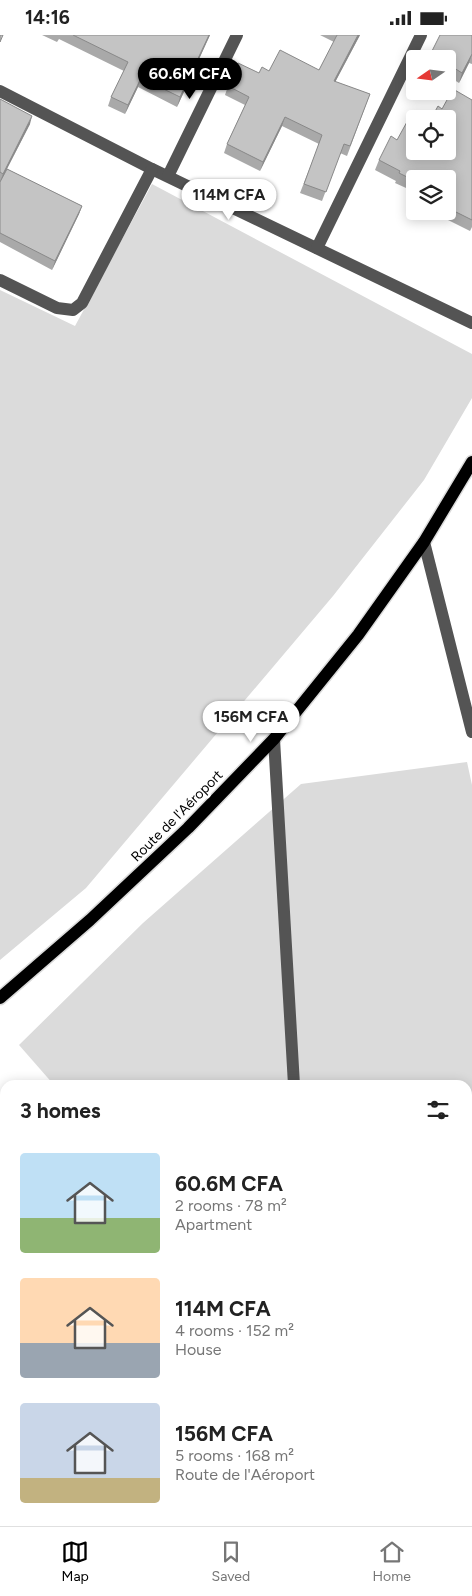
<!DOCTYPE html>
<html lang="en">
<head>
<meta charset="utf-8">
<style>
	:root { --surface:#fff; --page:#f2f2f2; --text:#222; --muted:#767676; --line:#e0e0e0; --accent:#000 }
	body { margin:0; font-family:Figtree,sans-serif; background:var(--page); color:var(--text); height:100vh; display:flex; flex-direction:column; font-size:19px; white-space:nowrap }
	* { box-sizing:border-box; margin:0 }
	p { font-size:16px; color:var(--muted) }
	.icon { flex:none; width:28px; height:28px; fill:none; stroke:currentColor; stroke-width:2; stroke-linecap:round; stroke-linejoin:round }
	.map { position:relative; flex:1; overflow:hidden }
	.details { position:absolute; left:0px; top:1045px; width:472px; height:446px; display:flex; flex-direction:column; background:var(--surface); border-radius:15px 15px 0 0; box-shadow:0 2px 12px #0003 }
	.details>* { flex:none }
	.needle { width:32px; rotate:256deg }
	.controls { position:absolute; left:406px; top:15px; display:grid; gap:10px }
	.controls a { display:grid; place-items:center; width:50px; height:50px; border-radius:5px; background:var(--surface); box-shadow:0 2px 12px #0003; font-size:25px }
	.price { position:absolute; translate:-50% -42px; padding:0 11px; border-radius:18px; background:#fff; color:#222; font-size:16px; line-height:32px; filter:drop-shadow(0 1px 2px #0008) }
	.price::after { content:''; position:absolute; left:50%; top:30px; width:15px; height:11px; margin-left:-8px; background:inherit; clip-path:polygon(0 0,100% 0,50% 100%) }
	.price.on { background:var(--accent); color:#fff }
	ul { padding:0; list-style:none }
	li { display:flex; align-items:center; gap:15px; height:125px; padding:0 20px }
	li span { display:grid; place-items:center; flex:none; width:140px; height:100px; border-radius:5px; color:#555 }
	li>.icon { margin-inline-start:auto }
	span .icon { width:60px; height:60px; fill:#fffc; stroke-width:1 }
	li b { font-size:21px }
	h2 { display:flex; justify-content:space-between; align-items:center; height:60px; padding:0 20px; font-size:21px }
	.status { display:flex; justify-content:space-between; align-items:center; height:35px; padding:0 25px; background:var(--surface); direction:ltr }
	.status svg { height:14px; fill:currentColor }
	.dock { display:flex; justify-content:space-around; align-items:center; height:70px; border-top:1px solid var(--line); background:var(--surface); font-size:14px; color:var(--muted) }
	.dock a { display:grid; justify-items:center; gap:2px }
	.dock .on { color:var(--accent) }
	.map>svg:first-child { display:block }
	.green { fill:#dbdbdb }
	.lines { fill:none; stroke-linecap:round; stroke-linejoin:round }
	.major-casing { stroke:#dbdbdb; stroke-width:15 }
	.minor { stroke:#545454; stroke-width:12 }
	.major { stroke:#000; stroke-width:12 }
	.wall { fill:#a9a9a9 }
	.shaded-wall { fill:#898989 }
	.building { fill:#c4c4c4; stroke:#898989 }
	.labels { text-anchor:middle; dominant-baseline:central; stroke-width:5; stroke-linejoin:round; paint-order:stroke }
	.street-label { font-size:14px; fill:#000; stroke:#fff }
</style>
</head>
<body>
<div class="status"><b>14:16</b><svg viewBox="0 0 49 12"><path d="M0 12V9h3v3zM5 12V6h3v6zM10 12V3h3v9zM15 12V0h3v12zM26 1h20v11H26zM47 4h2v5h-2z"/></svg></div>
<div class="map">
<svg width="472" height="1491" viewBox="0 0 472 1491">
	<rect width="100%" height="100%" fill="#fff"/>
	<g class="green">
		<polygon points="152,149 472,319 472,363 424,445 333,561 86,853 0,925 0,255 75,291"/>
		<polygon points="467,727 472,750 472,1322 468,1322 468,1050 54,1050 19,1010 143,888 301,749"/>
	</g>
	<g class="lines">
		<defs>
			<polyline id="major" points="0,963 90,885 188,793 274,704 358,600 424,507 472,427"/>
		</defs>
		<use href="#major" class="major-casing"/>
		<g class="minor">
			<polyline points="0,56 152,134 472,288"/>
			<polyline points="168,141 237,0"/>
			<polyline points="317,213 421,0"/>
			<polyline points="0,245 57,273 73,275 82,268 152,134"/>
			<polyline points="424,507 472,697"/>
			<polyline points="274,704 294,1050"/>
			<polyline points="0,1333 5,1332"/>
			<polyline points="179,1486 179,1491"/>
			<polyline points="316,1486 317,1491"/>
		</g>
		<use href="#major" class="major"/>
	</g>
	<g class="wall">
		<polygon points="42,0 210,0 177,72 138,52 125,79 108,71 111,62 124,36 59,4 57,7"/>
		<polygon points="320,0 360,0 335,47 370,59 347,121 340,118 322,166 300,158 319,109 282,91 260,136 224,118 227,109 245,70 225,60 228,51 259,38 269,36 319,35 334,7"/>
		<polygon points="472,0 472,29 469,28 459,48 448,41 448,24 428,24 430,20"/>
		<polygon points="0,64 30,89 7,134 82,171 79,179 52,235 0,207"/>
		<polygon points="472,65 472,192 470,196 438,180 439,176 448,176 448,144 415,144 415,157 395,148 396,146 375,135 379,125 415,116 442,74"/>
		<polygon points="0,1223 5,1223 5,1309 0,1308"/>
		<polygon points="469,1411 472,1411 472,1443 468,1443 468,1416"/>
		<polygon points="192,1486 295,1486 294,1491 192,1491"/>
		<polygon points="367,1486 426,1486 425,1491 367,1491"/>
		<polygon points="434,1486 468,1486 472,1491 434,1491"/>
	</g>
	<g class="shaded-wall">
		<polygon points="209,0 210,0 177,72 180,62"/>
		<polygon points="358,0 360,0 331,55 334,46"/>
		<polygon points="472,19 469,28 459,48 462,38"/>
		<polygon points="141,43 138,52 125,79 128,70"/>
		<polygon points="32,81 30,89 0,147 3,139"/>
		<polygon points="285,82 282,91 260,136 263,127"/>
		<polygon points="82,171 79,179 52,235 55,226"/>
		<polygon points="0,1251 3,1251 0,1258"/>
		<polygon points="1,1300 5,1300 5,1309 0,1308 0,1303"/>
		<rect x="0" y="1368" width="5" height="9"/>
		<polygon points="468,1380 472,1380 472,1388 468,1387"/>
		<rect x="468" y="1434" width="4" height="9"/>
		<polygon points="437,1486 467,1486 465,1491 435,1491"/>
		<polygon points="426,1488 425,1491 371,1491 371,1490"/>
		<polygon points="295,1489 294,1491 277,1491 278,1490"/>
	</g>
	<g class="building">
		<polygon points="0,0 3,0 0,7"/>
		<polygon points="73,0 209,0 180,62 141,43 128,70 111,62 128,27"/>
		<polygon points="337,0 358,0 334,46 370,59 350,111 344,109 326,157 304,149 322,100 285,82 263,127 227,109 249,62 228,51 238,28 259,38 262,32 269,36 280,15 319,35"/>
		<polygon points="440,0 472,0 472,19 462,38 448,29 448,24 437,24 430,20"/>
		<polygon points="453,54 472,65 472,185 448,173 448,144 415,144 415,146 399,138 400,136 379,125 391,101 397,105 413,76 428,84 415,84 415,116 448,116 448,84 431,84 438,71 442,74"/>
		<polygon points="0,64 32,81 3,139 0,137"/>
		<polygon points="7,134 82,171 55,226 0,198 0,147"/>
		<polygon points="0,1128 5,1133 5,1164 0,1177"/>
		<polygon points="0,1223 5,1223 5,1300 1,1300 3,1251 0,1251"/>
		<rect x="468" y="1324" width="4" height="56"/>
		<rect x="0" y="1335" width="5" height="33"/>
		<polygon points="469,1411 472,1411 472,1434 468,1434"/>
		<polygon points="468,1457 472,1457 472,1491 467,1491"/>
		<polygon points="0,1461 5,1461 5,1486 127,1486 127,1491 0,1491"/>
		<polygon points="194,1486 295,1486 295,1489 278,1490 278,1491 194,1491"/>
		<polygon points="370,1486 426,1486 426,1488 371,1490"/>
	</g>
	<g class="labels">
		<g class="street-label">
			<text transform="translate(177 781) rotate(-45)">Route de l'Aéroport</text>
		</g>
	</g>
</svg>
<div class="controls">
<a><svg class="needle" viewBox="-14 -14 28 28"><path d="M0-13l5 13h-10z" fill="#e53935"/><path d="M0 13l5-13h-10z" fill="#767676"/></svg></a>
<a><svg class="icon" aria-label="locate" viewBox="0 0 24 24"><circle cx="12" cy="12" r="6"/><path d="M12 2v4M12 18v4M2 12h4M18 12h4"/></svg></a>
<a><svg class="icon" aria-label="layers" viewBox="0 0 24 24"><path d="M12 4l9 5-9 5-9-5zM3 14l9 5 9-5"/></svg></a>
</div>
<b class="price on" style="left:190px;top:65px">60.6M CFA</b>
<b class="price" style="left:229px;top:186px">114M CFA</b>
<b class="price" style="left:251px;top:708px">156M CFA</b>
<section class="details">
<h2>3 homes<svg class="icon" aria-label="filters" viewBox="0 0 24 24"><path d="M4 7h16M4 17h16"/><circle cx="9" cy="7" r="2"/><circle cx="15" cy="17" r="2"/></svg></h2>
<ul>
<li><span style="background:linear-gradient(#bfe0f5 65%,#8fb573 0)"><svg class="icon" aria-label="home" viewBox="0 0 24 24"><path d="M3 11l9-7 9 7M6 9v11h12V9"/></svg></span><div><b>60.6M CFA</b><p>2 rooms · 78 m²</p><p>Apartment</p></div></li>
<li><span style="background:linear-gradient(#ffd9b3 65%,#9aa5b1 0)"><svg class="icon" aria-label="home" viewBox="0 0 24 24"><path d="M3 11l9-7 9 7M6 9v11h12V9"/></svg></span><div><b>114M CFA</b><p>4 rooms · 152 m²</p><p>House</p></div></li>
<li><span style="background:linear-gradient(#c9d6e8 75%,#c2b280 0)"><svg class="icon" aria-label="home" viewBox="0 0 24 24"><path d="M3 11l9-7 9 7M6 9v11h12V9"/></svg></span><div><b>156M CFA</b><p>5 rooms · 168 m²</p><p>Route de l'Aéroport</p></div></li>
</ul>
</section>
</div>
<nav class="dock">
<a class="on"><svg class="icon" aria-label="map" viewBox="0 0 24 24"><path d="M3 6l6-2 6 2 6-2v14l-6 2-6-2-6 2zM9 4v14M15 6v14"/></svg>Map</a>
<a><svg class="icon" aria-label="saved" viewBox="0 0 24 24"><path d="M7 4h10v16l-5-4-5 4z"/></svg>Saved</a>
<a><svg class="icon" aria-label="home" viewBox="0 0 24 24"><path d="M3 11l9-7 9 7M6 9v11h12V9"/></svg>Home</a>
</nav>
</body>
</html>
